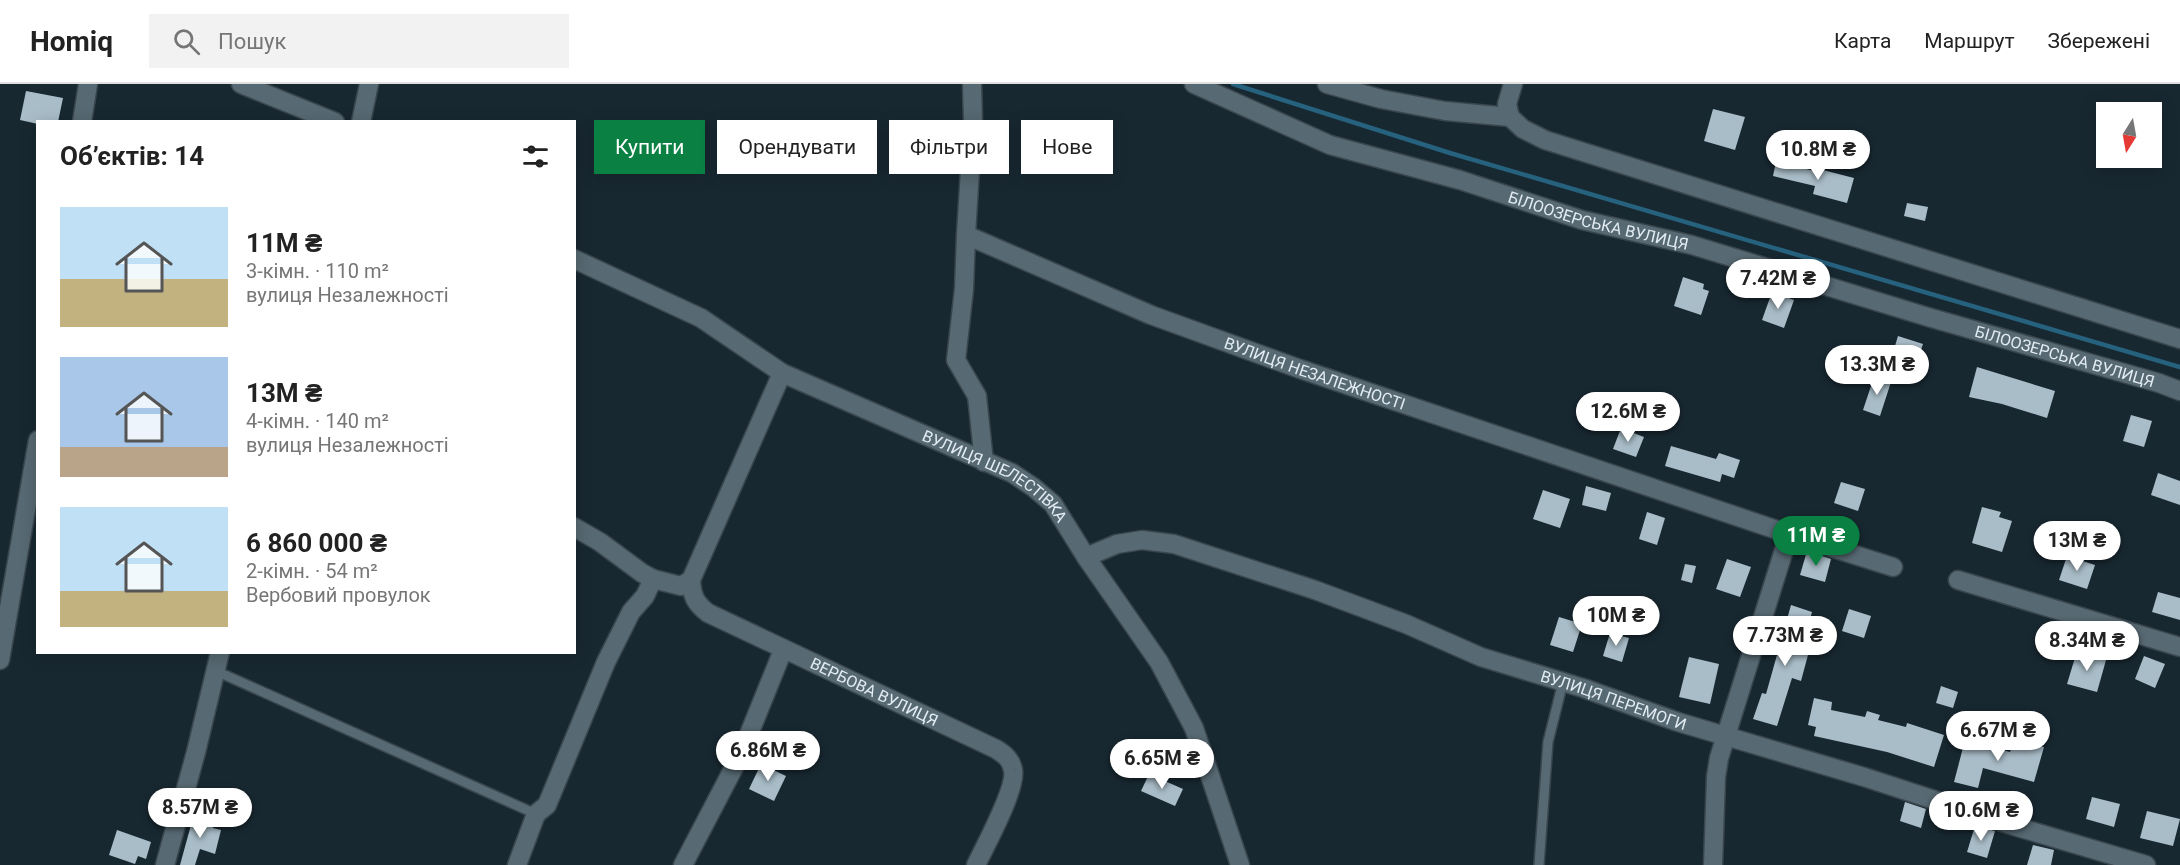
<!DOCTYPE html>
<html lang="uk">
<head>
<meta charset="utf-8">
<style>
	:root { --surface:#fff; --page:#f2f2f2; --text:#222; --muted:#767676; --line:#e0e0e0; --accent:#0b8043 }
	body { margin:0; font-family:Roboto,sans-serif; background:var(--page); color:var(--text); height:100vh; display:flex; flex-direction:column; font-size:22px; white-space:nowrap }
	* { box-sizing:border-box; margin:0 }
	p { font-size:20px; color:var(--muted) }
	.icon { flex:none; width:33px; height:33px; fill:none; stroke:currentColor; stroke-width:2; stroke-linecap:round; stroke-linejoin:round }
	.map { position:relative; flex:1; overflow:hidden }
	.details { position:absolute; left:36px; top:36px; width:540px; height:534px; display:flex; flex-direction:column; background:var(--surface); border-radius:0px; box-shadow:0 3px 15px #0003 }
	.details>* { flex:none }
	.top-card { position:absolute; left:594px; top:36px; width:570px; height:54px; display:flex; gap:12px }
	.needle { width:39px; rotate:191deg }
	.controls { position:absolute; left:2096px; top:18px; display:grid; gap:12px }
	.controls a { display:grid; place-items:center; width:66px; height:66px; border-radius:0px; background:var(--surface); box-shadow:0 3px 15px #0003; font-size:30px }
	.price { position:absolute; translate:-50% -51px; padding:0 14px; border-radius:21px; background:#fff; color:#222; font-size:20px; line-height:39px; filter:drop-shadow(0 2px 3px #0008) }
	.price::after { content:''; position:absolute; left:50%; top:36px; width:18px; height:14px; margin-left:-9px; background:inherit; clip-path:polygon(0 0,100% 0,50% 100%) }
	.price.on { background:var(--accent); color:#fff }
	ul { padding:0; list-style:none }
	li { display:flex; align-items:center; gap:18px; height:150px; padding:0 24px }
	li span { display:grid; place-items:center; flex:none; width:168px; height:120px; border-radius:0px; color:#555 }
	li>.icon { margin-inline-start:auto }
	span .icon { width:72px; height:72px; fill:#fffc; stroke-width:1 }
	li b { font-size:26px }
	h2 { display:flex; justify-content:space-between; align-items:center; height:72px; padding:0 24px; font-size:26px }
	.pill { padding:0 21px; border-radius:0px; background:var(--surface); box-shadow:0 3px 15px #0003; font-size:21px; line-height:54px }
	.pill.on { background:var(--accent); color:#fff }
	header { display:flex; align-items:center; gap:36px; box-sizing:border-box; height:84px; padding:0 30px; background:var(--surface); border-bottom:2px solid var(--line) }
	header strong { font-size:28px }
	nav { display:flex; gap:33px; margin-inline-start:auto; font-size:21px }
	.search { width:420px; height:54px; background:var(--page); display:flex; align-items:center; gap:15px; box-sizing:border-box; padding:0 21px; border-radius:0px; color:var(--muted); font-size:22px }
	.map>svg:first-child { display:block }
	.lines { fill:none; stroke-linecap:round; stroke-linejoin:round }
	.stream { stroke:#26617e; stroke-width:4.5 }
	.building { fill:#a9bdc8 }
	.lane-casing { stroke:#39464d; stroke-width:12 }
	.street-casing { stroke:#39464d; stroke-width:21 }
	.lane { stroke:#576973; stroke-width:9 }
	.street { stroke:#576973; stroke-width:18 }
	.labels { text-anchor:middle; dominant-baseline:central; stroke-width:6; stroke-linejoin:round; paint-order:stroke }
	.street-label { font-size:16px; fill:#e2ecf2; stroke:#182831 }
</style>
</head>
<body>
<header>
<strong>Homiq</strong>
<div class="search"><svg class="icon" aria-label="search" viewBox="0 0 24 24"><circle cx="10" cy="10" r="6"/><path d="M15 15l6 6"/></svg>Пошук</div>
<nav><a>Карта</a><a>Маршрут</a><a>Збережені</a></nav>
</header>
<div class="map">
<svg width="2180" height="781" viewBox="0 0 2180 781">
	<rect width="100%" height="100%" fill="#182831"/>
	<g class="lines">
		<polyline class="stream" points="1233,0 1450,69 2180,283"/>
	</g>
	<g class="building">
		<polygon points="26,7 63,14 58,38 38,38 38,40 20,36"/>
		<polygon points="1713,25 1745,33 1735,66 1704,57"/>
		<polygon points="1776,78 1819,88 1819,85 1854,94 1847,119 1813,110 1815,102 1773,92"/>
		<polygon points="1907,119 1928,123 1925,137 1904,132"/>
		<polygon points="1683,193 1704,200 1703,205 1709,207 1701,231 1674,222"/>
		<polygon points="1772,208 1794,216 1784,244 1762,236"/>
		<polygon points="1898,252 1923,260 1915,283 1891,275"/>
		<polygon points="1977,283 2055,307 2047,334 2002,320 1969,313"/>
		<polygon points="1874,293 1891,298 1880,332 1863,326"/>
		<polygon points="2131,331 2152,337 2144,363 2123,357"/>
		<polygon points="1621,344 1644,353 1636,373 1613,365"/>
		<polygon points="1671,362 1716,375 1719,369 1740,376 1734,394 1722,390 1720,398 1665,382"/>
		<polygon points="2158,389 2180,397 2180,421 2151,411"/>
		<polygon points="1841,398 1865,405 1858,427 1834,419"/>
		<polygon points="1586,402 1611,409 1606,427 1582,421"/>
		<polygon points="1543,406 1570,415 1560,444 1533,435"/>
		<polygon points="1982,423 2001,428 1999,433 2012,437 2002,468 1972,459"/>
		<polygon points="1647,428 1665,434 1657,461 1639,455"/>
		<polygon points="1807,467 1831,475 1825,498 1800,491"/>
		<polygon points="2067,472 2095,481 2087,505 2059,496"/>
		<polygon points="1727,475 1751,483 1740,513 1716,505"/>
		<polygon points="1685,480 1696,482 1692,499 1681,496"/>
		<polygon points="2158,508 2180,514 2180,536 2152,528"/>
		<polygon points="1791,521 1812,528 1801,569 1808,571 1801,597 1792,594 1777,642 1753,635 1762,609 1766,610"/>
		<polygon points="1849,525 1871,532 1864,554 1842,547"/>
		<polygon points="1559,533 1582,540 1573,568 1550,561"/>
		<polygon points="1610,549 1629,554 1622,578 1603,572"/>
		<polygon points="2077,567 2106,576 2097,608 2067,600"/>
		<polygon points="2144,572 2165,580 2155,604 2135,595"/>
		<polygon points="1689,573 1719,580 1710,620 1679,613"/>
		<polygon points="1941,602 1958,608 1953,624 1936,619"/>
		<polygon points="1814,614 1832,618 1831,626 1865,633 1867,627 1880,631 1878,636 1906,643 1907,639 1944,651 1934,683 1887,668 1814,652 1816,643 1808,641"/>
		<polygon points="1965,656 2010,668 2013,659 2027,662 2028,659 2044,663 2034,698 1983,684 1978,704 1954,698"/>
		<polygon points="761,680 786,692 774,717 749,705"/>
		<polygon points="1149,690 1183,705 1175,722 1141,707"/>
		<polygon points="2092,713 2120,720 2114,743 2086,735"/>
		<polygon points="1905,718 1926,725 1921,744 1900,737"/>
		<polygon points="2147,727 2180,735 2173,762 2140,754"/>
		<polygon points="194,730 215,736 213,744 221,746 215,770 200,765 195,781 180,781"/>
		<polygon points="1975,742 1995,747 1987,774 1967,768"/>
		<polygon points="117,746 151,758 146,775 138,772 135,780 109,771"/>
		<polygon points="2033,761 2054,766 2051,781 2027,781"/>
	</g>
	<g class="lines">
		<defs>
			<g id="lane">
				<polyline points="216,587 536,730"/>
				<polyline points="1539,781 1548,658 1563,598"/>
			</g>
			<g id="street">
				<polyline points="241,0 335,38"/>
				<path id="s1" d="M 1194,0 L 1330,61 L 1460,96 L 1582,136 L 1692,161 L 1928,233 L 2159,299 L 2180,307"/>
				<polyline points="1327,0 1381,15 1445,27 1510,33 1523,45 1545,56 2180,255"/>
				<polyline points="1510,33 1507,20 1513,0"/>
				<polyline points="82,38 88,0"/>
				<polyline points="361,38 369,0"/>
				<polyline points="966,151 973,37 972,0"/>
				<path id="s2" d="M 574,175 L 701,234 L 782,289 L 1012,389 L 1033,403 L 1053,420 L 1086,473 L 1159,578 L 1194,644 L 1240,781"/>
				<path id="s3" d="M 984,378 L 977,312 L 956,276 L 964,205 L 966,151 L 1151,231 L 1300,285 L 1789,450 L 1893,483"/>
				<path id="s4" d="M 574,443 L 600,458 L 642,489 L 653,495 L 681,502 L 691,496 C 692,512 695,519 708,529 L 996,665 C 1004,670 1011,675 1013,686 C 1017,704 985,762 976,781"/>
				<path id="s5" d="M 1086,473 L 1117,460 L 1142,456 L 1174,460 L 1315,506 L 1406,540 L 1481,573 L 1583,604 L 1678,638 L 1864,693 L 2014,742 L 2146,781"/>
				<polyline points="691,496 782,289"/>
				<polyline points="1958,496 2180,563"/>
				<polyline points="0,576 38,356"/>
				<polyline points="165,781 196,668 220,568"/>
				<polyline points="517,781 536,730 547,721 606,578 631,528 645,512 653,495"/>
				<polyline points="683,781 741,670 783,566"/>
				<polyline points="1713,781 1716,693 1719,674 1789,450"/>
			</g>
		</defs>
		<use href="#lane" class="lane-casing"/>
		<use href="#street" class="street-casing"/>
		<use href="#lane" class="lane"/>
		<use href="#street" class="street"/>
	</g>
	<g class="labels">
		<g class="street-label">
			<text stroke="none"><textPath href="#s1" startOffset="428">БІЛООЗЕРСЬКА ВУЛИЦЯ</textPath></text>
			<text stroke="none"><textPath href="#s1" startOffset="914">БІЛООЗЕРСЬКА ВУЛИЦЯ</textPath></text>
			<text stroke="none"><textPath href="#s3" startOffset="609">ВУЛИЦЯ НЕЗАЛЕЖНОСТІ</textPath></text>
			<text stroke="none"><textPath href="#s2" startOffset="476">ВУЛИЦЯ ШЕЛЕСТІВКА</textPath></text>
			<text stroke="none"><textPath href="#s4" startOffset="358">ВЕРБОВА ВУЛИЦЯ</textPath></text>
			<text stroke="none"><textPath href="#s5" startOffset="558">ВУЛИЦЯ ПЕРЕМОГИ</textPath></text>
		</g>
	</g>
</svg>
<div class="controls">
<a><svg class="needle" viewBox="-14 -14 28 28"><path d="M0-13l5 13h-10z" fill="#e53935"/><path d="M0 13l5-13h-10z" fill="#767676"/></svg></a>
</div>
<b class="price" style="left:1818px;top:97px">10.8M ₴</b>
<b class="price" style="left:1778px;top:226px">7.42M ₴</b>
<b class="price" style="left:1877px;top:312px">13.3M ₴</b>
<b class="price" style="left:1628px;top:359px">12.6M ₴</b>
<b class="price on" style="left:1816px;top:483px">11M ₴</b>
<b class="price" style="left:2077px;top:488px">13M ₴</b>
<b class="price" style="left:1616px;top:563px">10M ₴</b>
<b class="price" style="left:1785px;top:583px">7.73M ₴</b>
<b class="price" style="left:2087px;top:588px">8.34M ₴</b>
<b class="price" style="left:1998px;top:678px">6.67M ₴</b>
<b class="price" style="left:768px;top:698px">6.86M ₴</b>
<b class="price" style="left:1162px;top:706px">6.65M ₴</b>
<b class="price" style="left:200px;top:755px">8.57M ₴</b>
<b class="price" style="left:1981px;top:758px">10.6M ₴</b>
<div class="top-card">
<a class="pill on">Купити</a>
<a class="pill">Орендувати</a>
<a class="pill">Фільтри</a>
<a class="pill">Нове</a>
</div>
<section class="details">
<h2>Об’єктів: 14<svg class="icon" aria-label="filters" viewBox="0 0 24 24"><path d="M4 7h16M4 17h16"/><circle cx="9" cy="7" r="2"/><circle cx="15" cy="17" r="2"/></svg></h2>
<ul>
<li><span style="background:linear-gradient(#bfe0f5 60%,#c2b280 0)"><svg class="icon" aria-label="home" viewBox="0 0 24 24"><path d="M3 11l9-7 9 7M6 9v11h12V9"/></svg></span><div><b>11M ₴</b><p>3-кімн. · 110 m²</p><p>вулиця Незалежності</p></div></li>
<li><span style="background:linear-gradient(#a9c7e8 75%,#b9a48a 0)"><svg class="icon" aria-label="home" viewBox="0 0 24 24"><path d="M3 11l9-7 9 7M6 9v11h12V9"/></svg></span><div><b>13M ₴</b><p>4-кімн. · 140 m²</p><p>вулиця Незалежності</p></div></li>
<li><span style="background:linear-gradient(#bfe0f5 70%,#c2b280 0)"><svg class="icon" aria-label="home" viewBox="0 0 24 24"><path d="M3 11l9-7 9 7M6 9v11h12V9"/></svg></span><div><b>6 860 000 ₴</b><p>2-кімн. · 54 m²</p><p>Вербовий провулок</p></div></li>
</ul>
</section>
</div>
</body>
</html>
